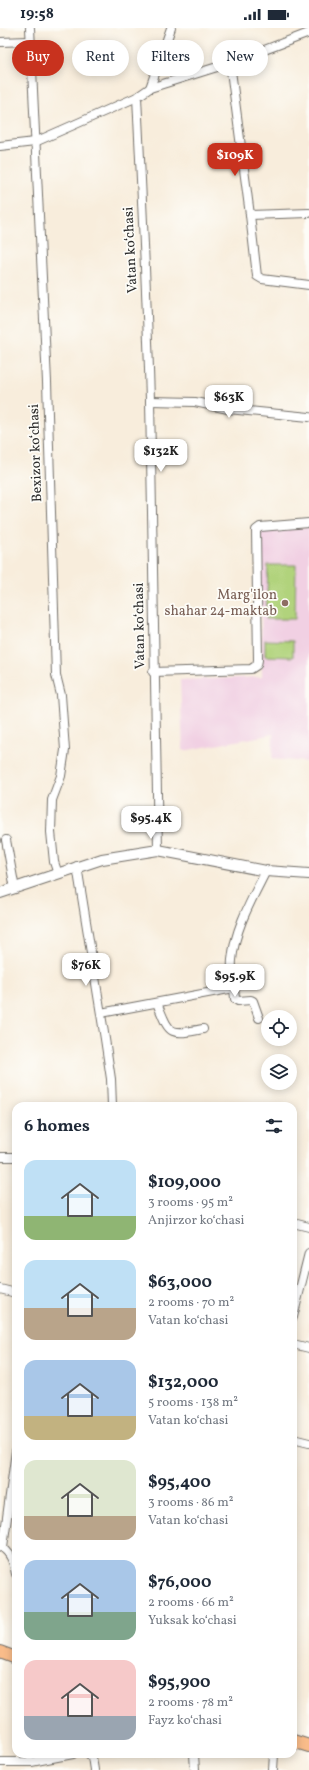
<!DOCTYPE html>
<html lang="en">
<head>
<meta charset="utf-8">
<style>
	:root { --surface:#fff; --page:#f6f6f7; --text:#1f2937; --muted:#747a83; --accent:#c8321e }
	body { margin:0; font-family:Vollkorn,serif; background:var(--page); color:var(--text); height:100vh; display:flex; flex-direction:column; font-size:15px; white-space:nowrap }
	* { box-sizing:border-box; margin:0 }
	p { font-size:13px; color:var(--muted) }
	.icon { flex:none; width:22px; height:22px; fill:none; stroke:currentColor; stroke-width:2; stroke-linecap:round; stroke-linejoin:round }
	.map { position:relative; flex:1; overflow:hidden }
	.sheet { position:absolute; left:12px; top:1074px; width:285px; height:656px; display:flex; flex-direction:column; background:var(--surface); border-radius:12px; box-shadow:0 2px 10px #0003 }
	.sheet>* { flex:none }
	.guide { position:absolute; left:12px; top:12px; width:285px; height:36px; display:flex; gap:8px }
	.fabs { position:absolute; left:261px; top:982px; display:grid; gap:8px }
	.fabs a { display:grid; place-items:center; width:36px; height:36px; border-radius:50%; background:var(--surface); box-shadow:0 2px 10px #0003; font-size:20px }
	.price { position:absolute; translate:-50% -34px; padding:0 9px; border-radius:8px; background:#fff; color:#222; font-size:13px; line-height:26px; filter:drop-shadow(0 1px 2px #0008) }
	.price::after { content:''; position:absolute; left:50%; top:24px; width:12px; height:9px; margin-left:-6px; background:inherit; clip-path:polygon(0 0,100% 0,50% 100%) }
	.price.current { background:var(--accent); color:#fff }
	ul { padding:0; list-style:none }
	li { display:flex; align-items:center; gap:12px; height:100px; padding:0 12px }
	li span { display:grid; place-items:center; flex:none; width:112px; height:80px; border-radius:12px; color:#555 }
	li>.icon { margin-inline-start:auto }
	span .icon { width:48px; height:48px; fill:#fffc; stroke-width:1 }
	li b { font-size:17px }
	h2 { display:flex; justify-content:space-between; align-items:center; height:48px; padding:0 12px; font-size:17px }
	.chip { padding:0 14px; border-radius:18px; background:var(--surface); box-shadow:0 2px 10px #0003; font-size:14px; line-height:36px }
	.chip.current { background:var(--accent); color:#fff }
	.status { display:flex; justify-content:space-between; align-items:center; height:28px; padding:0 20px; background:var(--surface); direction:ltr }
	.status svg { height:11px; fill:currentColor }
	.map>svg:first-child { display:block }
	.built { fill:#f1d0e3 }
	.garden { fill:#b1d37b; stroke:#6e7f53 }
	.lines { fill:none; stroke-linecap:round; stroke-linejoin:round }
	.minor-casing { stroke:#736f69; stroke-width:10 }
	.tertiary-casing { stroke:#736f69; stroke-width:12 }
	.primary-casing { stroke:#736f69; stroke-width:14 }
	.minor { stroke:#fff; stroke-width:8 }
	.tertiary { stroke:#fff; stroke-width:10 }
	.primary { stroke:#f9bc8a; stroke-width:12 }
	.education-dot { fill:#8d6e63; stroke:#fdfcf7; stroke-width:1.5 }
	.labels { text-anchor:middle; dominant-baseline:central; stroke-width:3.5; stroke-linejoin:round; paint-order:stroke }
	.street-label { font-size:14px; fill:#2b2b2b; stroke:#fdfcf7 }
	.education-label { font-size:14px; fill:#785e54; stroke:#fdfcf7; text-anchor:end }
</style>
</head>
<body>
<div class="status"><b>19:58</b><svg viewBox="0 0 49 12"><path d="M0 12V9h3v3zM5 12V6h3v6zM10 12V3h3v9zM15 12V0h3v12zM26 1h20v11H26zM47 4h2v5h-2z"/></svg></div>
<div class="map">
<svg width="309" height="1742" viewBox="0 0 309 1742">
	<rect width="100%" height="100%" fill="#fdfcf7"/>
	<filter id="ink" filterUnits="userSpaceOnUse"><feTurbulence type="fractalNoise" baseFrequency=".025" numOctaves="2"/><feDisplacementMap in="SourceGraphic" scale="8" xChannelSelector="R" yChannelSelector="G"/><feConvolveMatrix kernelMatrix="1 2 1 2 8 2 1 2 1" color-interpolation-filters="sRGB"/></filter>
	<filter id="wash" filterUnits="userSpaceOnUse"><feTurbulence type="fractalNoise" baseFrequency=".012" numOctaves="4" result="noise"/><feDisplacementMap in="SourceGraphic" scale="16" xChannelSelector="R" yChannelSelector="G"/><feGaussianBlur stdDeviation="0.9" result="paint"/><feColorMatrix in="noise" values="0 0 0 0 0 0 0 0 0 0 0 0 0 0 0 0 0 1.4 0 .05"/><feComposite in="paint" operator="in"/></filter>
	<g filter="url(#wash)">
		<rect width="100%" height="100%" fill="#f8eddc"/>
		<polygon class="built" points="309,499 309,734 272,731 273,706 183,723 180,652 262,649 260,501"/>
		<g class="garden">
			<polygon points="268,537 296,537 295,591 266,591"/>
			<polygon points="265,612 293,613 293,629 265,628"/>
		</g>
	</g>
	<g filter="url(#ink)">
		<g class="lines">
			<defs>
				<g id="minor">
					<polyline points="30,0 47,354 56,647 61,667 65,722 61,748 52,772 51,804 54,834 58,846"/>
					<polyline points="0,14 30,13"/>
					<polyline points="230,35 250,187 309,185"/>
					<polyline points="150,60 171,0"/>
					<path d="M 137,69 C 142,170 147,271 150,372 C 154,522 154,672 158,822"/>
					<polyline points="0,118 35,114 137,69 150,60 230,35 309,5"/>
					<polyline points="250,187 257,248 262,251 309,257"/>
					<polyline points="150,373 195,374 228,381 309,389"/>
					<polyline points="153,644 251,641 257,637 258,632 256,502 260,499 309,495"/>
					<polyline points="6,812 15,861"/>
					<polyline points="77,838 105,1011 111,1051 112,1078"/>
					<polyline points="234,960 235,971 238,973 251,972 253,973 259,990"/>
					<path d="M 157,975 C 170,1006 168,1008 203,1001"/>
					<path d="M 101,985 L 234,960 C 233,951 231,941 232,932 C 235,900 252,871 266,843"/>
					<polyline points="0,1129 16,1129"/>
					<polyline points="293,1195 309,1199"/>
					<polyline points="0,1261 16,1265"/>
					<polyline points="293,1289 309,1225"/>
					<polyline points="293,1316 309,1320"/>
					<polyline points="293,1411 309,1415"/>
					<path d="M 0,1518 C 11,1524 14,1535 16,1546"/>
					<polyline points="3,1519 16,1423"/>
					<polyline points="89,1726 92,1729 94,1742"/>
					<polyline points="194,1726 195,1742"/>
					<polyline points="0,1734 31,1734 73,1726"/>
					<polyline points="273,1742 274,1726"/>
				</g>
				<polyline id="tertiary" points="0,865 102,831 158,822 266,843 309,846"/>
				<g id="primary">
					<polyline points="0,1624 16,1630"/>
					<polyline points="293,1713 309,1718"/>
				</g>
			</defs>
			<use href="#minor" class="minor-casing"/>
			<use href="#tertiary" class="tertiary-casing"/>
			<use href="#primary" class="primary-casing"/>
			<use href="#minor" class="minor"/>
			<use href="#tertiary" class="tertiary"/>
			<use href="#primary" class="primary"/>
		</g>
	</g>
	<circle class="education-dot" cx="285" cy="575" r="4"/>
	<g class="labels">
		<g class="street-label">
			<text transform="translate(131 222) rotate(-93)">Vatan koʻchasi</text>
			<text transform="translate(36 425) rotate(-92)">Bexizor koʻchasi</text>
			<text transform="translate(140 598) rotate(-91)">Vatan koʻchasi</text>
		</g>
		<g class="education-label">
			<text x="277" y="567">Marg'ilon<tspan x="277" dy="16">shahar 24-maktab</tspan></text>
		</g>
	</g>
</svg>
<div class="fabs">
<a><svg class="icon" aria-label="locate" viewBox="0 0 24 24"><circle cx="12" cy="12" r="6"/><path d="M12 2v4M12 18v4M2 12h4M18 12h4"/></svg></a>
<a><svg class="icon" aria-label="layers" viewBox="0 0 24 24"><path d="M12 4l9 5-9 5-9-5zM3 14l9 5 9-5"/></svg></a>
</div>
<b class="price current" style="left:235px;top:149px">$109K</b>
<b class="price" style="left:229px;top:391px">$63K</b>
<b class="price" style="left:161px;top:445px">$132K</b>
<b class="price" style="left:151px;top:812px">$95.4K</b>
<b class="price" style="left:86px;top:959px">$76K</b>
<b class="price" style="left:235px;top:970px">$95.9K</b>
<div class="guide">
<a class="chip current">Buy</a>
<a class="chip">Rent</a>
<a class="chip">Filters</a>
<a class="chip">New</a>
</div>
<section class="sheet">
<h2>6 homes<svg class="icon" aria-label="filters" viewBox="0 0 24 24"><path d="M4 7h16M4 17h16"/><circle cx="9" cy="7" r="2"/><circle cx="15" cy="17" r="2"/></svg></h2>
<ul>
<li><span style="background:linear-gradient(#bfe0f5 70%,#8fb573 0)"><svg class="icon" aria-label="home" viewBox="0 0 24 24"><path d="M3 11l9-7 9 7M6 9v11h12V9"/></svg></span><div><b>$109,000</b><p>3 rooms · 95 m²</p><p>Anjirzor koʻchasi</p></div></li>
<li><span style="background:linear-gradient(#bfe0f5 60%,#b9a48a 0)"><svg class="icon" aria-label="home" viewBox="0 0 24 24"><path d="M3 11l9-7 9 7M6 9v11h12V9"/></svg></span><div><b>$63,000</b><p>2 rooms · 70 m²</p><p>Vatan koʻchasi</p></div></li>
<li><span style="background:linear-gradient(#a9c7e8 70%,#c2b280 0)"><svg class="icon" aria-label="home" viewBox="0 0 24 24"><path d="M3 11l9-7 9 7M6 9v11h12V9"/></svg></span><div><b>$132,000</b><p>5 rooms · 138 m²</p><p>Vatan koʻchasi</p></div></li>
<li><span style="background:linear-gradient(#dfe7d0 70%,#b9a48a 0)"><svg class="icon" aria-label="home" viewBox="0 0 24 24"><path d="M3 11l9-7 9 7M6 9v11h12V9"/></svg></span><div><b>$95,400</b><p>3 rooms · 86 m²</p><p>Vatan koʻchasi</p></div></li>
<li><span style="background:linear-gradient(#a9c7e8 65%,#7fa58c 0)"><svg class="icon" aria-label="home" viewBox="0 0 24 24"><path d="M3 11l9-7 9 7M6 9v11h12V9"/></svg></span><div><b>$76,000</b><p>2 rooms · 66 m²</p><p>Yuksak koʻchasi</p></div></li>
<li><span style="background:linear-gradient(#f6c9c9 70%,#9aa5b1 0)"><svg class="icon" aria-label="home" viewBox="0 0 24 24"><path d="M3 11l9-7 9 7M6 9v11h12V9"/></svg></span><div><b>$95,900</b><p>2 rooms · 78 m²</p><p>Fayz koʻchasi</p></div></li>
</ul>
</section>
</div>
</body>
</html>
